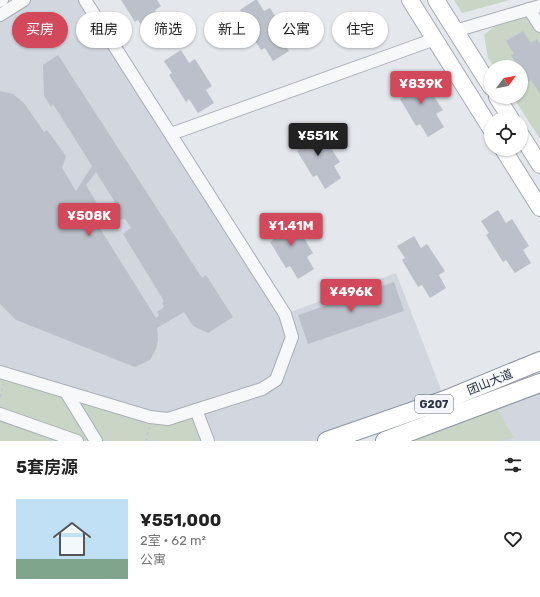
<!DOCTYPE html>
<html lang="zh">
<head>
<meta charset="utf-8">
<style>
	:root { --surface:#fff; --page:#f2f2f2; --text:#222; --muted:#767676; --accent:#d1495b }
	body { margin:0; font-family:Rubik,"Noto Sans SC",sans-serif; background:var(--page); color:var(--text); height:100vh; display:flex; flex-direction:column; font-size:15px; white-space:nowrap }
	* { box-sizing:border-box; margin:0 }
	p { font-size:13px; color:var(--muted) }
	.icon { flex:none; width:22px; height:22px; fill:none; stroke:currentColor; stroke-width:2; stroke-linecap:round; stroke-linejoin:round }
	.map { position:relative; height:441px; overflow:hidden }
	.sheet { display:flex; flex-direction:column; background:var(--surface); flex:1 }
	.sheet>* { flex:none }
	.hud { position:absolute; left:12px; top:12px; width:516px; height:36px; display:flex; gap:8px }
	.needle { width:26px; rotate:58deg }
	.controls { position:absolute; left:484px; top:60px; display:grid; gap:8px }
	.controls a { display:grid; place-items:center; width:44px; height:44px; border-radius:50%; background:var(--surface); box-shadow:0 1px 3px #0004; font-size:20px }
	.price { position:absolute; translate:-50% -34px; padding:0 9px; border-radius:4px; background:var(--accent); color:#fff; font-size:13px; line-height:26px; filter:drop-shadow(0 1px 2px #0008) }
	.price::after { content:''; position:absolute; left:50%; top:24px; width:12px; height:9px; margin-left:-6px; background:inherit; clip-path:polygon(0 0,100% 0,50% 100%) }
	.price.active { background:#222; color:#fff }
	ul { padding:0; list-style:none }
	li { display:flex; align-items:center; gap:12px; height:100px; padding:0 16px }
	li span { display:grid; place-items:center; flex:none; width:112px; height:80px; border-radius:0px; color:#555 }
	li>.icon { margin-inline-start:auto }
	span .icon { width:48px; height:48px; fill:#fffc; stroke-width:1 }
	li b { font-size:17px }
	h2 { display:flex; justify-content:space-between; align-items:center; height:48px; padding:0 16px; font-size:17px }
	.chip { padding:0 14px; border-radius:18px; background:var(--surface); box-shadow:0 1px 3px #0004; font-size:14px; line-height:36px }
	.chip.active { background:var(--accent); color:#fff }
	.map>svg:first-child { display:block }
	.built { fill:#d2d6de }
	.green { fill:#c9d6c5 }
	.building { fill:#bbc0ca; fill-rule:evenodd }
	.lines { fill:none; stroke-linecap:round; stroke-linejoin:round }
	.minor-casing { stroke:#a9aeb7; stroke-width:14 }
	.major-casing { stroke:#a3abb8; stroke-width:18 }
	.highway-casing { stroke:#8b94a3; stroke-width:20 }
	.path { stroke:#c2c5cb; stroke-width:1.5; stroke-dasharray:3 3; stroke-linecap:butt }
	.minor { stroke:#f7f8fa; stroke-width:12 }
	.major { stroke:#fff; stroke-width:16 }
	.highway { stroke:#fff; stroke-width:18 }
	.labels { text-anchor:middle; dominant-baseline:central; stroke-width:3; stroke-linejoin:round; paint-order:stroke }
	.shield { fill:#f4f6f9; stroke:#676e7b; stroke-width:1 }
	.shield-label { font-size:11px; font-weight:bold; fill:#2b3445 }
	.street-label { font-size:12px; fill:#2b3445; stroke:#f4f6f9 }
</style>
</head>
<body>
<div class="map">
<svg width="540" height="441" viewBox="0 0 540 441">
	<rect width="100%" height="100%" fill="#e4e7ec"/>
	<g class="built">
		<polygon points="24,0 85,0 285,314 396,273 445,400 327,441 77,441 0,414 0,15"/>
		<polygon points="540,383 540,441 385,441"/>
	</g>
	<g class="green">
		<polygon points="454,0 510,0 462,13"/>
		<polygon points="540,13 540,139 513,97 521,97 521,67 494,67 488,58 484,35 496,25"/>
		<polygon points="0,372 150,417 196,410 208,441 0,441"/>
		<polygon points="492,401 514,438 502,441 385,441"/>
	</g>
	<g class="building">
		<polygon points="121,0 157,0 161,6 155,10 163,23 147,33 138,20 135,22"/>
		<polygon points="255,0 257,0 264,11 270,8 287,35 281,39 289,51 273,61 265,48 261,50 244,24 247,22 240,10"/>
		<polygon points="523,31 531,43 537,39 540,44 540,94 531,80 528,82 521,71 521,67 518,67 511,55 514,54 506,41"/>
		<polygon points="181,50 189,63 195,59 212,86 206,90 214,103 198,113 189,99 186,102 169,75 172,73 164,61"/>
		<path d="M 58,55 L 202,278 L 206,275 L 233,317 L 208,333 L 193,326 L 184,312 L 157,328 L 158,340 L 156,349 L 150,360 L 135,367 L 16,320 L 0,304 L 0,91 L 13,94 L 24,103 L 44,132 L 47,130 L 66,156 L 62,168 L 76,191 L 92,166 L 53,104 L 51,107 L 44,96 L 43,65 ZM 96,172 L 121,212 L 104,215 L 86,185 ZM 125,219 L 131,228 L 123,234 L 164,301 L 162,303 L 164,307 L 157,312 L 159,316 L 156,318 L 96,222 Z"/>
		<polygon points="411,75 419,87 425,83 443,110 436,114 444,127 428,137 420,124 416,126 400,99 403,97 395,85"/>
		<polygon points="309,126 316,138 322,135 340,162 334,166 341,178 325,189 317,175 313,177 297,151 300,149 292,137"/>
		<polygon points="498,210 506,223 512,219 529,246 523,250 531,263 515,273 506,260 503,262 486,235 489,233 481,221"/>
		<polygon points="282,217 289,229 296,225 313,253 307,257 314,269 298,279 290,266 286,268 270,242 273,240 265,228"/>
		<polygon points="414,236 421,248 427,244 445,271 439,275 446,288 430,298 422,285 418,287 402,260 405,258 397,246"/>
		<polygon points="394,282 404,311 308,344 298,315"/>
	</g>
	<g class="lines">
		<defs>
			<g id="minor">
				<polyline points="85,0 285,314 292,337 276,380 262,389 196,410 208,441"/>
				<polyline points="0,1 2,0"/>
				<polyline points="529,9 540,26"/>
				<polyline points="0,15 24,0"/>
				<polyline points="455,31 540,6"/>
				<polyline points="171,134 435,39"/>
				<polyline points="0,372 150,417 168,419 196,410"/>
				<polyline points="66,392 96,441"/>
				<polyline points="0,414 77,441"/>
			</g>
			<g id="major">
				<polyline points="410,0 491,129"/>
				<polyline points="436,0 491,87"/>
				<polyline points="497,97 511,119"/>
				<polyline points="521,135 540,165"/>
				<polyline points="503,149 540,208"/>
			</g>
			<g id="highway">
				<polyline points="327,441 445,400 540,361"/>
				<polyline points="385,441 540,383"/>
			</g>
		</defs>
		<use href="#minor" class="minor-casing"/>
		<use href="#major" class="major-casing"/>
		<use href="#highway" class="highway-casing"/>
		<g class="path">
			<polyline points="0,397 4,383"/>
			<polyline points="146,441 149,427"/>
		</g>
		<use href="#minor" class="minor"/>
		<use href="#major" class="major"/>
		<use href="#highway" class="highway"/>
	</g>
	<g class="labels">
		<rect class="shield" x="415" y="395" width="38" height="18" rx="3"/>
		<g class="shield-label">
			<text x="434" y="404">G207</text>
		</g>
		<g class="street-label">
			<text transform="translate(490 382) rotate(-22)">团山大道</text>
		</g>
	</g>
</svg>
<div class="controls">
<a><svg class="needle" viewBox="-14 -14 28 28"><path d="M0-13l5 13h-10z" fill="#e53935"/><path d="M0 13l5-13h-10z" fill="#767676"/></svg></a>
<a><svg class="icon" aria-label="locate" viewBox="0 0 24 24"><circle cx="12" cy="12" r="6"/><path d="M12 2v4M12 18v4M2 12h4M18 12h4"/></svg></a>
</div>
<b class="price" style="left:421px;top:105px">¥839K</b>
<b class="price active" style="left:318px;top:157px">¥551K</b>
<b class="price" style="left:89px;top:237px">¥508K</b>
<b class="price" style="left:291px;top:247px">¥1.41M</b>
<b class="price" style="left:351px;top:313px">¥496K</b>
<div class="hud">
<a class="chip active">买房</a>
<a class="chip">租房</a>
<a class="chip">筛选</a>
<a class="chip">新上</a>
<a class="chip">公寓</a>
<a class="chip">住宅</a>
</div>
</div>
<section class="sheet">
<h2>5套房源<svg class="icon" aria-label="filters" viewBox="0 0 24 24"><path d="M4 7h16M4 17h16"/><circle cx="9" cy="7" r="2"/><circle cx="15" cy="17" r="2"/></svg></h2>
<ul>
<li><span style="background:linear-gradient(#bfe0f5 75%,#7fa58c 0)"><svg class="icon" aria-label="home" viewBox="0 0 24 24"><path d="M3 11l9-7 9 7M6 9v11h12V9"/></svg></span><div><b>¥551,000</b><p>2室 · 62 m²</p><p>公寓</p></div><svg class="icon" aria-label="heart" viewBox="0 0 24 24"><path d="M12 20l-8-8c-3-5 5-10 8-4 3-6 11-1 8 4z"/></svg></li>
</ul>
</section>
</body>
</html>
